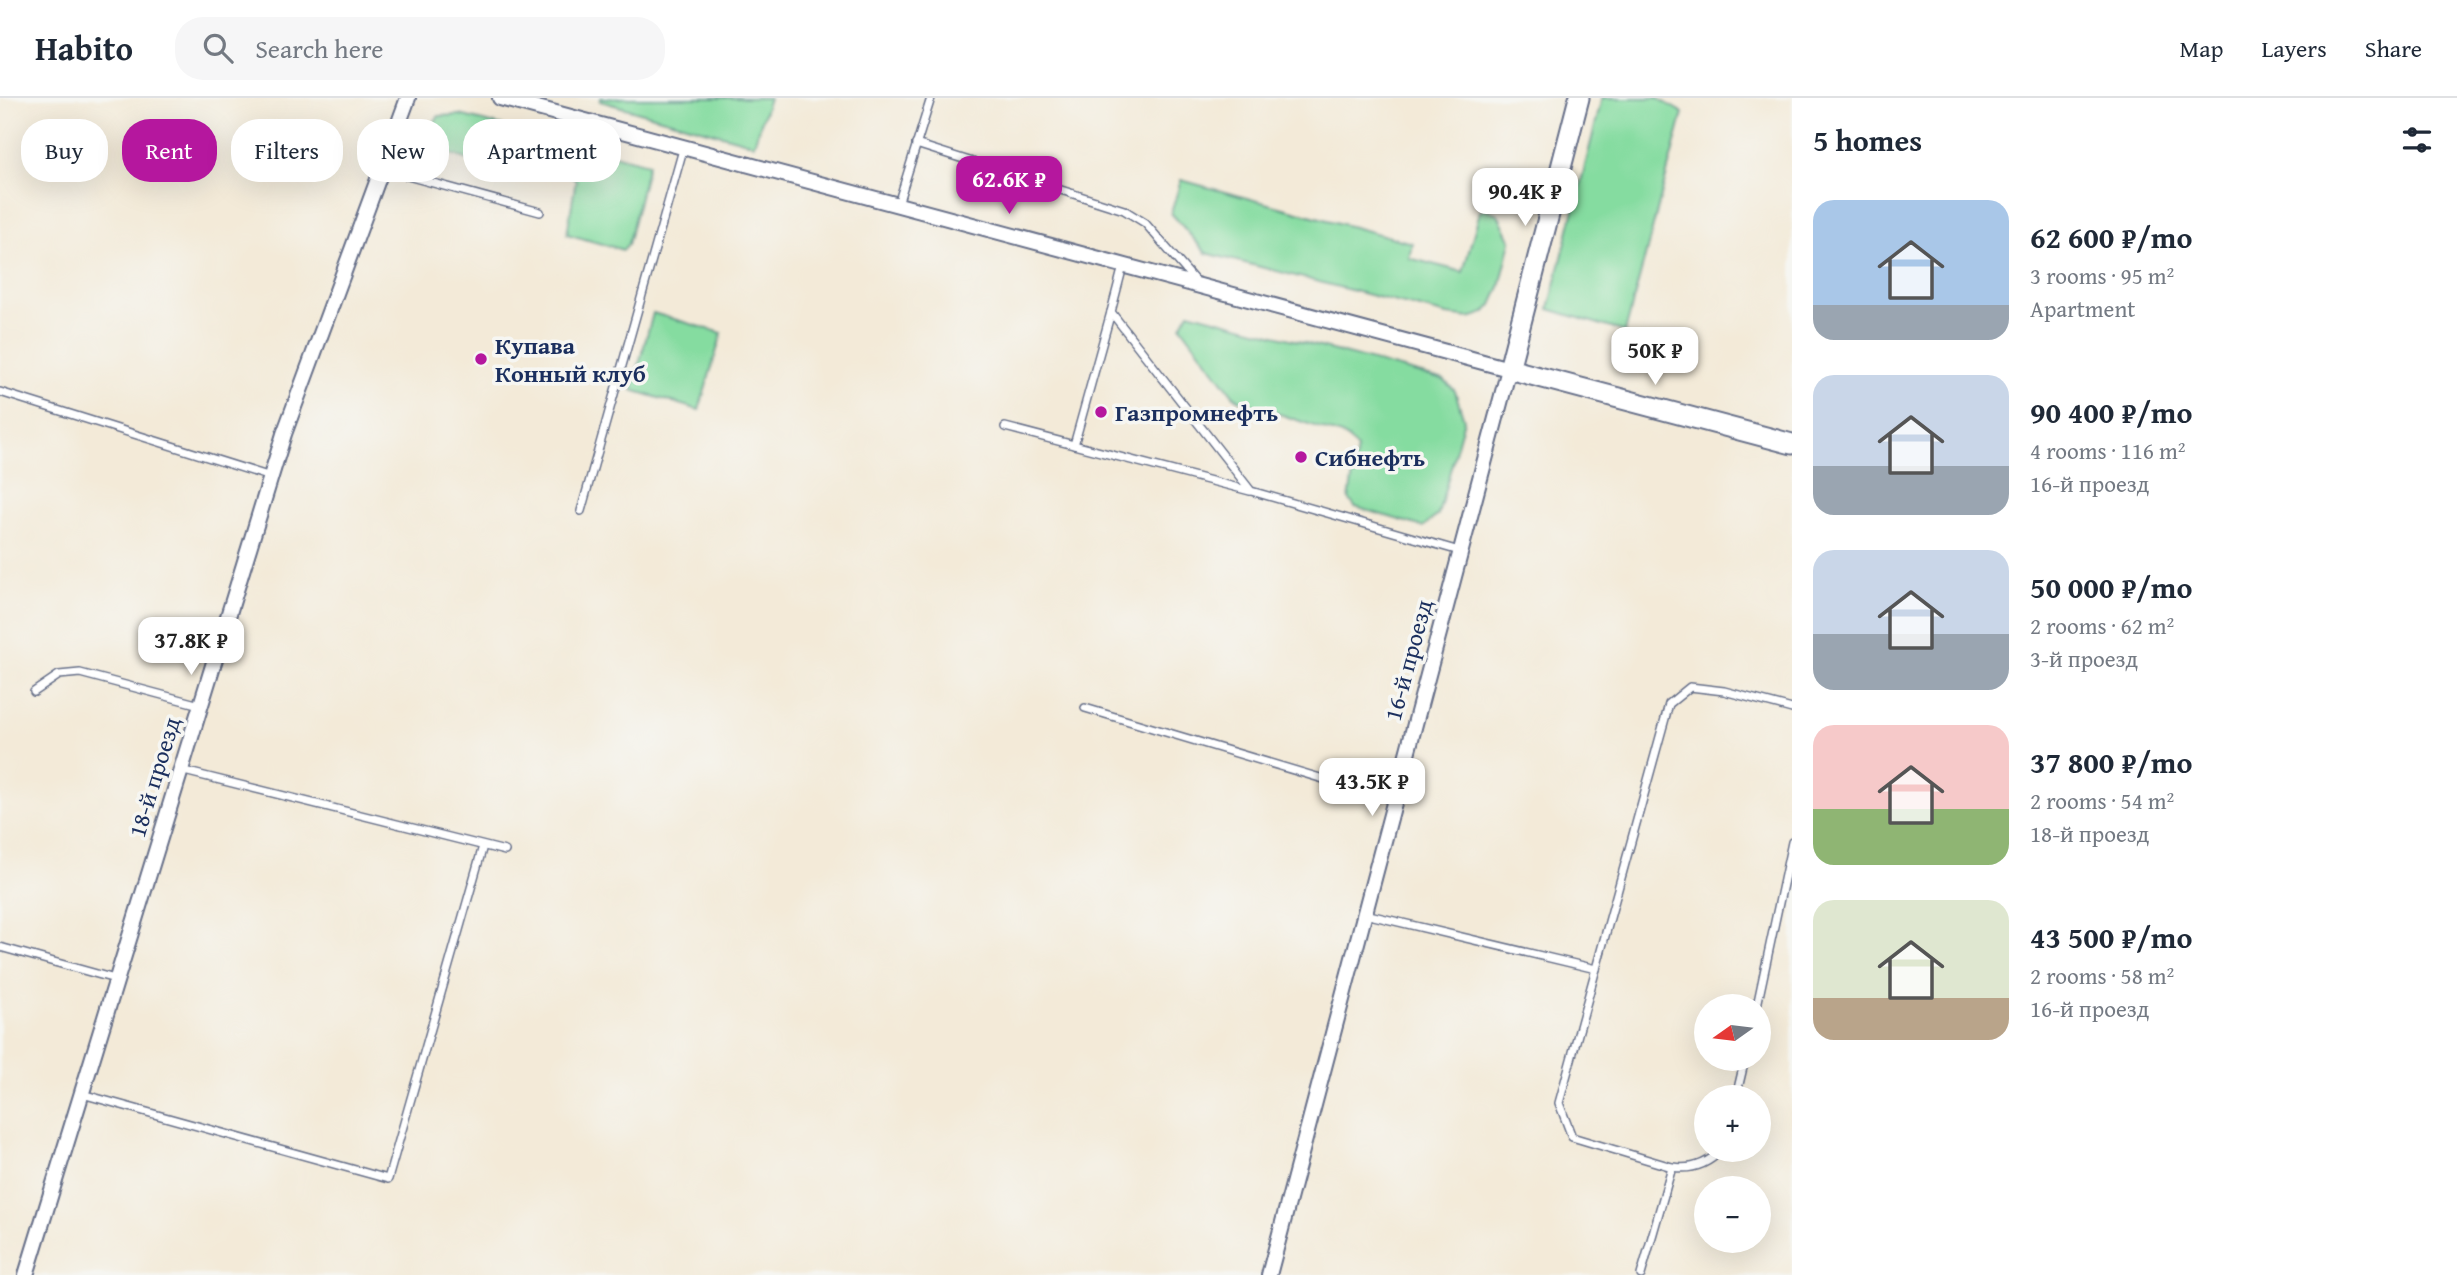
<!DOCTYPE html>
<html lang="en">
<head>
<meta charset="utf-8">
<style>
	:root { --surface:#fff; --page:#f6f6f7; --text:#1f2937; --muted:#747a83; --line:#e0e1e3; --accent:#b5179e }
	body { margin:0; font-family:"Gentium Book Plus",serif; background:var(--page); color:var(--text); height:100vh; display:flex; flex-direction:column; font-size:26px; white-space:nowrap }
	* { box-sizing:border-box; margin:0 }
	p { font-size:23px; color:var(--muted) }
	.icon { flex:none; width:38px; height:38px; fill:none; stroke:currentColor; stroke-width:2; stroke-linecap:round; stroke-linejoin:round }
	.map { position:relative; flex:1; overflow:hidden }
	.details { display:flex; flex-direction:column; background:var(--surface); width:665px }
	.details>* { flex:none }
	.banner { position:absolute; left:21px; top:21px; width:665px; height:63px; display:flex; gap:14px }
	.needle { width:46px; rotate:256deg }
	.controls { position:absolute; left:1694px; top:896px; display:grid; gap:14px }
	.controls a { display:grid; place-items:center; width:77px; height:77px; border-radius:50%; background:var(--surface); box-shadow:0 7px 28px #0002; font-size:35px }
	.price { position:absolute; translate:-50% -60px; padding:0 16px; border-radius:14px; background:#fff; color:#222; font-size:23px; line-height:46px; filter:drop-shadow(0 2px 4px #0008) }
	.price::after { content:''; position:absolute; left:50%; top:42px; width:21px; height:16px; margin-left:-10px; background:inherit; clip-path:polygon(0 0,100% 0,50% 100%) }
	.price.on { background:var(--accent); color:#fff }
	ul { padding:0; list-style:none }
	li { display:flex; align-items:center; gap:21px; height:175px; padding:0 21px }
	li span { display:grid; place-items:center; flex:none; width:196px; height:140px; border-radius:21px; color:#555 }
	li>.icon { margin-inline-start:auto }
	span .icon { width:84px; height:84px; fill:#fffc; stroke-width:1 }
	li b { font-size:30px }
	h2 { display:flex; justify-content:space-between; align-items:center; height:84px; padding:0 21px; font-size:30px }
	.tag { padding:0 24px; border-radius:28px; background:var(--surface); box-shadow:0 7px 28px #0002; font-size:24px; line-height:63px }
	.tag.on { background:var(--accent); color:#fff }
	header { display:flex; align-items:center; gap:42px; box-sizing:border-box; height:98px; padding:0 35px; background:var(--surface); border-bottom:2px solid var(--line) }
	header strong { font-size:33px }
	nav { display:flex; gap:38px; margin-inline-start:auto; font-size:24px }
	.search { width:490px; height:63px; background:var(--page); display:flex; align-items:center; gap:18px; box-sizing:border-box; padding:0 24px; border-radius:28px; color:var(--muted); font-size:26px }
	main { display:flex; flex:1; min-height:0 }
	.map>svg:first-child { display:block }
	.green { fill:#85dca0; stroke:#50867f; stroke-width:2 }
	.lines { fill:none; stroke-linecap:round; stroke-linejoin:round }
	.lane-casing { stroke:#677089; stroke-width:10 }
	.street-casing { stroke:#677089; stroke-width:18 }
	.secondary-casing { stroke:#677089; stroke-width:23 }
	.lane { stroke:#fff; stroke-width:7 }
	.street { stroke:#fff; stroke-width:14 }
	.secondary { stroke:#fff; stroke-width:19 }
	.poi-dot { fill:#b5179e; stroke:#f6f6f2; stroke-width:2.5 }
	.labels { text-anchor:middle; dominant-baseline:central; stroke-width:7; stroke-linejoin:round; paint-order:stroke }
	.poi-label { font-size:24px; font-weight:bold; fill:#1b2f5e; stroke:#f6f6f2; text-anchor:start }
	.street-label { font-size:24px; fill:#1b2f5e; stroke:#f6f6f2 }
</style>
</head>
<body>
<header>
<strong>Habito</strong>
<div class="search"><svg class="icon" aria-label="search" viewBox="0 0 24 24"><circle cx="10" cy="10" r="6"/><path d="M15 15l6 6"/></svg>Search here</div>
<nav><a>Map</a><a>Layers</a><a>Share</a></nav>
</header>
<main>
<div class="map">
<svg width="1792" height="1177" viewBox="0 0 1792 1177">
	<rect width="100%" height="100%" fill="#f6f6f2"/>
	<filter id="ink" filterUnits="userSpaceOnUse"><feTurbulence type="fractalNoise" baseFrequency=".0143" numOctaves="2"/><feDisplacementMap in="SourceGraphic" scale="14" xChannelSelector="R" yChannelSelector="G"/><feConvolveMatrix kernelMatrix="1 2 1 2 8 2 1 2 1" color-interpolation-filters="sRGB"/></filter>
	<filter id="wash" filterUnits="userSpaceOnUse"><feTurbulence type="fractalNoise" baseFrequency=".00686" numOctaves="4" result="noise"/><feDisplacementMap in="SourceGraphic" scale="28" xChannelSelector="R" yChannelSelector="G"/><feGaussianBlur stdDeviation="1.57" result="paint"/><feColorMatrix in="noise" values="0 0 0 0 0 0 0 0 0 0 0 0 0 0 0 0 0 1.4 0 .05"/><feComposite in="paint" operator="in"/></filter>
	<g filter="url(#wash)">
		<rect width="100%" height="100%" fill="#f3ead8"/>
		<g class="green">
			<polygon points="601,0 769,0 754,46 600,3"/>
			<polygon points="1602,0 1657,0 1683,15 1625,234 1549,211"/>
			<path d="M 460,17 L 648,66 L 628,146 L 623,152 L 567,136 L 576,82 C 553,53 516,70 487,66 C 466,64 443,52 423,46 L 429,30 L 439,18 Z"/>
			<polygon points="1181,82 1412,145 1409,160 1463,174 1480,113 1486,111 1498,116 1511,143 1500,189 1492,207 1485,215 1470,220 1447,217 1206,155 1171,115"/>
			<polygon points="1189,214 1444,282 1455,293 1464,322 1438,417 1423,429 1355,409 1349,401 1357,351 1347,339 1241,303 1233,297 1181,228"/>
			<polygon points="653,215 722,235 699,312 632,292"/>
		</g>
	</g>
	<g filter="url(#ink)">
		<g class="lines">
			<defs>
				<g id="lane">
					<polyline points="916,46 1124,112 1145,125 1196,184"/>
					<polyline points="382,71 540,114"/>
					<polyline points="898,106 931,0"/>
					<polyline points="1123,168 1111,214 1251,393 1463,454"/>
					<polyline points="0,294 271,379"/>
					<polyline points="1005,329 1250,393"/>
					<polyline points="1074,347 1111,214"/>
					<polyline points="581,413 684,48"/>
					<polyline points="34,594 59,577 80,575 200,607"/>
					<polyline points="1085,610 1394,702"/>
					<polyline points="180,672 505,753"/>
					<polyline points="1365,816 1596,871"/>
					<polyline points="0,849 115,881"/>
					<polyline points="1757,908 1792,744"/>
					<polyline points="82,996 388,1081 483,748"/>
					<polyline points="1736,999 1745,961"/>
					<path d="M 1721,1052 C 1708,1066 1691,1072 1672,1069 L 1572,1039 L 1559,1005 L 1669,606 L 1690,589 L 1724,593 L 1792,611"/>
					<polyline points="1641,1177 1672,1069"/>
				</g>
				<g id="street">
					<polyline points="500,0 1509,271 1269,1177"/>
					<polyline points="26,1177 284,336 408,0"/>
				</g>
				<polyline id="secondary" points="1579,0 1509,271 1792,346"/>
			</defs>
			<use href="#lane" class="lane-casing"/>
			<use href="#street" class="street-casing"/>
			<use href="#secondary" class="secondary-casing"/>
			<use href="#lane" class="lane"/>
			<use href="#street" class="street"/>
			<use href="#secondary" class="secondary"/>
		</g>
	</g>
	<g class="poi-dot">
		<circle cx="481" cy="261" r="7"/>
		<circle cx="1101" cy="314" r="7"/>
		<circle cx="1301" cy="359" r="7"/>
	</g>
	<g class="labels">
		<g class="poi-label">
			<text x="495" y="247">Купава<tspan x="495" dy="28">Конный клуб</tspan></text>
			<text x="1115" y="314">Газпромнефть</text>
			<text x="1315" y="359">Сибнефть</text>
		</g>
		<g class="street-label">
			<text transform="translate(1408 562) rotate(-75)">16-й проезд</text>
			<text transform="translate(154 679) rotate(-73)">18-й проезд</text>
		</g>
	</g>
</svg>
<div class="controls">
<a><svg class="needle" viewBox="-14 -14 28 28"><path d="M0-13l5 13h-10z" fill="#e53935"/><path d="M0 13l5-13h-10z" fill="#747a83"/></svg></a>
<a>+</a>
<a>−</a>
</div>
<b class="price on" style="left:1009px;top:118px">62.6K ₽</b>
<b class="price" style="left:1525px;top:130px">90.4K ₽</b>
<b class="price" style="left:1655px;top:289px">50K ₽</b>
<b class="price" style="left:191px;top:579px">37.8K ₽</b>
<b class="price" style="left:1372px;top:720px">43.5K ₽</b>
<div class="banner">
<a class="tag">Buy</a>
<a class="tag on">Rent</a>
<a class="tag">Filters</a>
<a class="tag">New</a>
<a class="tag">Apartment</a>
</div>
</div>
<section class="details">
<h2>5 homes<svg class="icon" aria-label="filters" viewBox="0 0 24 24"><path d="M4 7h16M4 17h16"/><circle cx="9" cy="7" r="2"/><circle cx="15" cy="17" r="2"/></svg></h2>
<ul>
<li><span style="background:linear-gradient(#a9c7e8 75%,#9aa5b1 0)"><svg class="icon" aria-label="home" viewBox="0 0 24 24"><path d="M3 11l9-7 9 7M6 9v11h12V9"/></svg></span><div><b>62 600 ₽/mo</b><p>3 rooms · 95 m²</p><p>Apartment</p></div></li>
<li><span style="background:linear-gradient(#c9d6e8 65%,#9aa5b1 0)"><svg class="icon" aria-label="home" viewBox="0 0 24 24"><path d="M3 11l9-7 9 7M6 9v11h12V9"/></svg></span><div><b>90 400 ₽/mo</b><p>4 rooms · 116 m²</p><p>16-й проезд</p></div></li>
<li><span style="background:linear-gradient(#c9d6e8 60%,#9aa5b1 0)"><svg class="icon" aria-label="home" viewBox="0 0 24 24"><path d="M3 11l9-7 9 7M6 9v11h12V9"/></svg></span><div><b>50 000 ₽/mo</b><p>2 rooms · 62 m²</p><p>3-й проезд</p></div></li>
<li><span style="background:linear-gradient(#f6c9c9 60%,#8fb573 0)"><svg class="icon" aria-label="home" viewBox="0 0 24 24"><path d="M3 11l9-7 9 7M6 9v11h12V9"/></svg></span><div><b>37 800 ₽/mo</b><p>2 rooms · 54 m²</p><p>18-й проезд</p></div></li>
<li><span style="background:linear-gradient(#dfe7d0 70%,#b9a48a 0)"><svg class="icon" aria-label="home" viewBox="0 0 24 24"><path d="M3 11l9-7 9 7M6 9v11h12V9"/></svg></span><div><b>43 500 ₽/mo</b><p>2 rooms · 58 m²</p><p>16-й проезд</p></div></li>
</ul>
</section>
</main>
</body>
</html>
